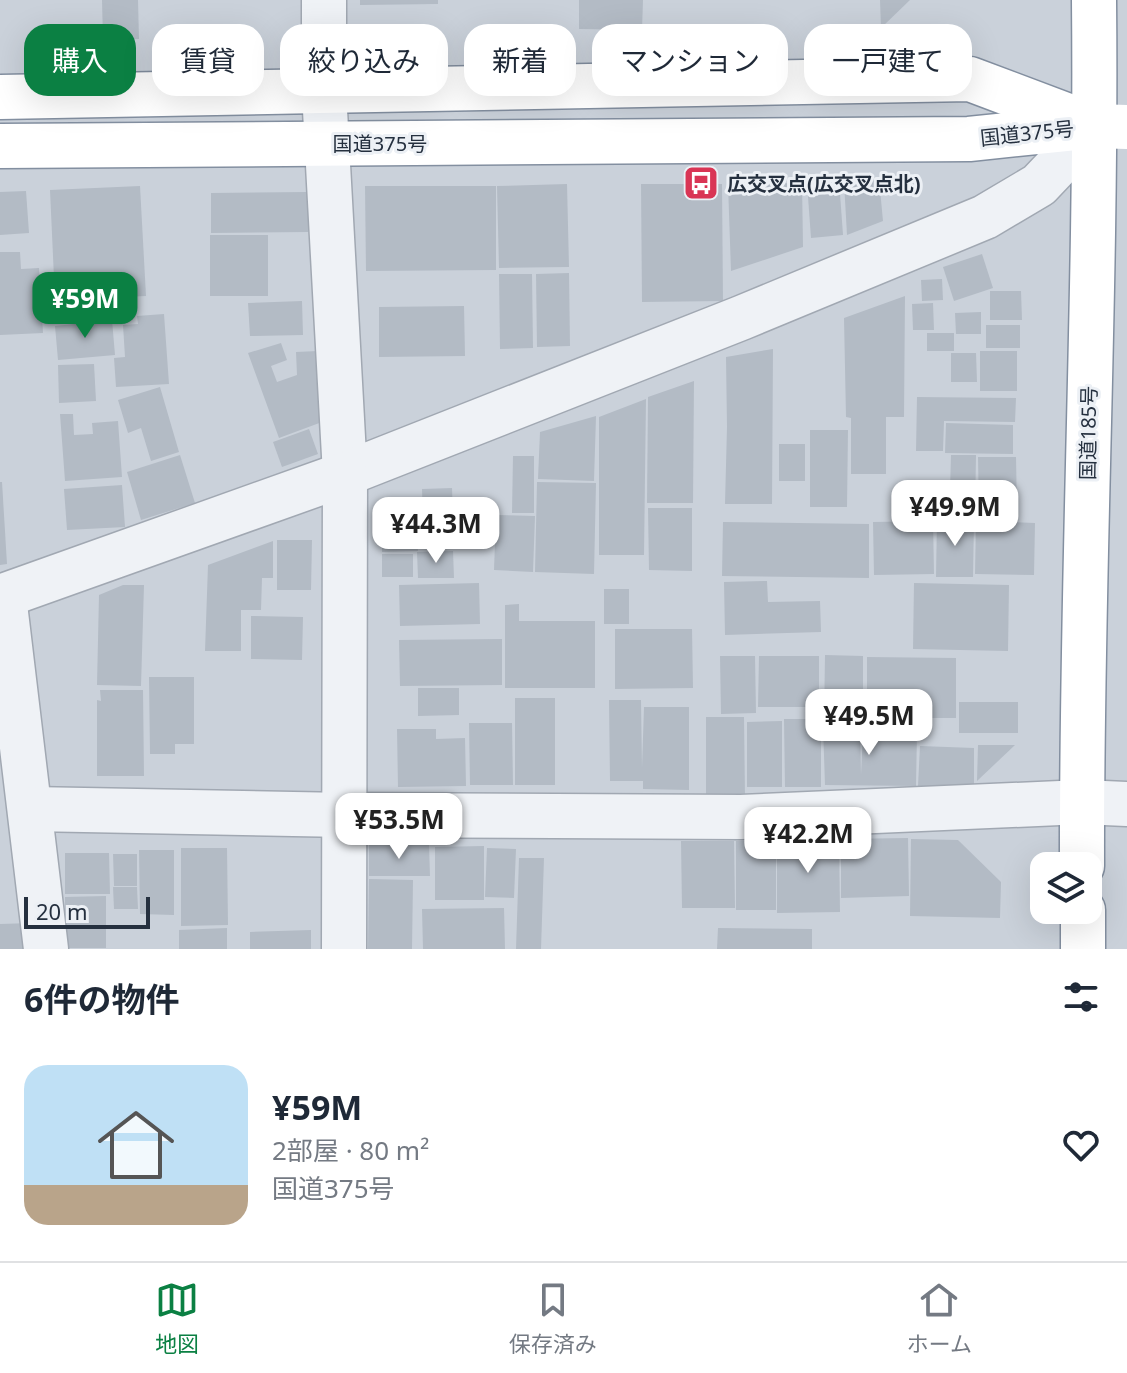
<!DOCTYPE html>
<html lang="ja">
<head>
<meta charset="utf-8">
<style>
	:root { --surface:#fff; --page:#f2f2f3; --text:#1f2937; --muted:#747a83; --line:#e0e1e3; --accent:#0b8043 }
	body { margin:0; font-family:"Noto Sans","Noto Sans JP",sans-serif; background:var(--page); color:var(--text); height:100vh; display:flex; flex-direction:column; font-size:30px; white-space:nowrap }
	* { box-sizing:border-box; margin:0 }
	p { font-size:26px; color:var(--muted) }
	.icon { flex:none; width:44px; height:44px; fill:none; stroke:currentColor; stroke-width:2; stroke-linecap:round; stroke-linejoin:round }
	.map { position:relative; height:949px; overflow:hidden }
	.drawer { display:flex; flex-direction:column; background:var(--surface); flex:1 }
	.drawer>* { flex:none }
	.top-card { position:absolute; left:24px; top:24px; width:1080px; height:72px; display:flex; gap:16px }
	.buttons { position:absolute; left:1030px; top:852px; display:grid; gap:16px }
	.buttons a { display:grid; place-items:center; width:72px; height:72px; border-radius:16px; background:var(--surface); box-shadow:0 8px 32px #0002; font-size:40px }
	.scale { position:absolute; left:24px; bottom:20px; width:126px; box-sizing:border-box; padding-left:8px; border:4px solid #25303f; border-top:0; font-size:22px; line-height:28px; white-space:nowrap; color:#25303f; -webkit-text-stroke:6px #ecf0f5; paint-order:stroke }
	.price { position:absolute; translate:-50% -68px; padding:0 18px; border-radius:16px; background:#fff; color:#222; font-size:26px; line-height:52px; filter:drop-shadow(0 2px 4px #0008) }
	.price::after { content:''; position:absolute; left:50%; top:48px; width:24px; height:18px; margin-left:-12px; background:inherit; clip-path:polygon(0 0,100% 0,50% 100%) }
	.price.on { background:var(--accent); color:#fff }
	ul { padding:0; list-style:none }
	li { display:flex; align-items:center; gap:24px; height:200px; padding:0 24px }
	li+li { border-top:2px solid var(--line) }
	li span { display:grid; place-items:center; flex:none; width:224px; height:160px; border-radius:24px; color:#555 }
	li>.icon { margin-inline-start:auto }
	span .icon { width:96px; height:96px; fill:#fffc; stroke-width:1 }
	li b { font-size:34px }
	h2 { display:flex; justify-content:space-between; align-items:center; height:96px; padding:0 24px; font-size:34px }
	.pill { padding:0 28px; border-radius:24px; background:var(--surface); box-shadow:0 8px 32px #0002; font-size:28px; line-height:72px }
	.pill.on { background:var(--accent); color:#fff }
	.menu { display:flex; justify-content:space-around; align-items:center; height:112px; border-top:2px solid var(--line); background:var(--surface); font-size:22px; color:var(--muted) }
	.menu a { display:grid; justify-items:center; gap:4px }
	.menu .on { color:var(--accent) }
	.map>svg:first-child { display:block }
	.built { fill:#cad1da; fill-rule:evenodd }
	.building { fill:#b3bbc5 }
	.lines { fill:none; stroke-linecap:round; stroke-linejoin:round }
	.minor-casing { stroke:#a1a8b2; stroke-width:47 }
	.tertiary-casing { stroke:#a1a8b2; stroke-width:47 }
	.trunk-casing { stroke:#838fa0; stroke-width:47 }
	.minor { stroke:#eff2f6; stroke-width:44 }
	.tertiary { stroke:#eff2f6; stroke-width:44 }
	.secondary { stroke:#fff; stroke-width:44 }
	.trunk { stroke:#fff; stroke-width:44 }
	.labels { text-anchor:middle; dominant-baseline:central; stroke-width:6; stroke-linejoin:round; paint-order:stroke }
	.street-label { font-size:20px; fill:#25303f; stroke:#ecf0f5 }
	.poi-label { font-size:20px; font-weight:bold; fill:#25303f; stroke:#ecf0f5; text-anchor:start }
</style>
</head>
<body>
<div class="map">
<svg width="1127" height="949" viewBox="0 0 1127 949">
	<rect width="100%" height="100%" fill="#dce1e8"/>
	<path class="built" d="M 0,0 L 1127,0 L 1127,949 L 0,949 ZM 1044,866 L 1088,866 L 1088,910 L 1044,910 Z"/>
	<g class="building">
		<polygon points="102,0 138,0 139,39 103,40"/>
		<polygon points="360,0 438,0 438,4 360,5"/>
		<polygon points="579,0 643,0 642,30 579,29"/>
		<polygon points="880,0 910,0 881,28"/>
		<polygon points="879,179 883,221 847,235 844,182"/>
		<polygon points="839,180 843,235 811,238 807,183"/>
		<polygon points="802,183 803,247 731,271 728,184"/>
		<polygon points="567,184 569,267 499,268 497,186"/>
		<polygon points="641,184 722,184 723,301 642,302"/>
		<polygon points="140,186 146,296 55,300 50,190"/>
		<polygon points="365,186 496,186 496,270 366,271"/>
		<polygon points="26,191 29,233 0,235 0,192"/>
		<polygon points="308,192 308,232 211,233 211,193"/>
		<rect x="210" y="235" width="58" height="61"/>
		<polygon points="0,252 20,252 21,269 39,268 43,333 0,335"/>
		<polygon points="982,254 993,288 954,301 943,267"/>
		<polygon points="569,273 570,346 537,347 536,274"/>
		<polygon points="499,274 532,274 533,348 500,349"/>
		<polygon points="942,279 943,300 922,301 921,280"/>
		<polygon points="990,291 1021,291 1022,320 990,320"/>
		<polygon points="905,296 904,417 886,417 886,474 851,474 851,418 846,417 844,318"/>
		<polygon points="302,301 303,335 250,336 248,303"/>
		<polygon points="933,303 934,330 913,330 912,304"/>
		<polygon points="464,306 465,356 379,357 379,307"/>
		<polygon points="981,312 981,334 956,334 955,313"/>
		<polygon points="164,314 169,384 116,387 114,358 125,357 123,325 138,324 137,316"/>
		<polygon points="112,320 115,355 58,360 55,326"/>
		<rect x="986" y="325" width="34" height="23"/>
		<rect x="927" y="333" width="27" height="18"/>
		<polygon points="281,343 287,360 271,366 277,382 297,375 296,352 318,351 322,422 279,438 248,353"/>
		<polygon points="773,349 772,504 725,504 727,427 726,357"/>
		<rect x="980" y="351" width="37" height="40"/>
		<polygon points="951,353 976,353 977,382 951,382"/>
		<polygon points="94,364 96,401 59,403 58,365"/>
		<polygon points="694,381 693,503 647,503 648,397"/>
		<polygon points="160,387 179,452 151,461 141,428 128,433 118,400"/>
		<polygon points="917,397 1016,398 1015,422 944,421 943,451 916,451"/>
		<polygon points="646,399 644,555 599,555 599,417"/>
		<polygon points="60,414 73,414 74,435 93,434 92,423 118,421 122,477 65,481"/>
		<polygon points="596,416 594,481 538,479 540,432"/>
		<polygon points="946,423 1013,425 1013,454 945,453"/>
		<polygon points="309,429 318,454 282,467 273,442"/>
		<polygon points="810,430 848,430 847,507 810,507"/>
		<rect x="779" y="444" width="26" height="37"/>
		<polygon points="180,455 195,503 141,520 127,472"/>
		<polygon points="951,455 976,455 975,511 936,510 937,490 950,490"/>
		<polygon points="513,456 534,456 534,513 512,513"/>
		<polygon points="978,457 1016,457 1017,510 979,510"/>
		<polygon points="0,482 2,482 7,564 0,565"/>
		<polygon points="537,482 596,483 594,574 535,572"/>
		<polygon points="122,485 125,527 67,530 64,489"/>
		<polygon points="452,488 454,547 424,548 422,489"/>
		<polygon points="417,507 418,551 382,552 382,521"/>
		<polygon points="648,508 692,508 692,571 649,570"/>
		<polygon points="496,515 535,516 533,572 494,570"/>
		<polygon points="937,519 974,520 973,577 936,577"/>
		<polygon points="933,521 934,574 874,575 873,522"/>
		<polygon points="976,521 1035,523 1034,575 975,574"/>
		<polygon points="723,522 869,524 869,578 722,576"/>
		<polygon points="277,540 312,540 311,590 277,590"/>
		<polygon points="273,541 273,578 262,578 261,610 241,610 241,651 205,651 208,565"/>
		<polygon points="453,551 454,578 418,578 417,552"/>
		<rect x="382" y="554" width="31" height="23"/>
		<polygon points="767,581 768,602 820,601 821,632 725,635 724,582"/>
		<polygon points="479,583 480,624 400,626 399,585"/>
		<polygon points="914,583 1009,585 1008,651 913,649"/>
		<polygon points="123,585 144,585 141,686 97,685 99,595"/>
		<rect x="604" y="589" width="25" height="35"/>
		<polygon points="519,604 519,621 595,621 595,688 505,688 505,605"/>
		<polygon points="251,616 303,617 302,660 251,659"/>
		<polygon points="615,629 692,629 693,688 615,689"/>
		<polygon points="502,639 502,685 400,686 399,640"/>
		<polygon points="825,655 863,656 863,720 824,720"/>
		<polygon points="720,656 755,656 756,713 721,714"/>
		<polygon points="759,656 819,656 819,707 758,707"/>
		<polygon points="867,657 956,658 956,718 867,718"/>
		<polygon points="149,677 194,677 194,744 175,744 175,754 150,754"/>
		<polygon points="418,688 459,688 459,715 418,716"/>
		<polygon points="100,690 143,690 144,776 97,776 97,700 101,701"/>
		<rect x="515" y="698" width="40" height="87"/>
		<polygon points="609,700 641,700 642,768 644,707 689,707 689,790 643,789 643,781 610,781"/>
		<rect x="959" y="702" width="59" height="31"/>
		<polygon points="706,717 744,717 745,798 706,798"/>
		<polygon points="784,719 821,719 821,787 785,787"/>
		<polygon points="782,721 782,787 747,787 747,722"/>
		<polygon points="469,723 512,723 513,785 470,785"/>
		<polygon points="860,725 861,775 863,731 917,732 916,786 825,785 823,726"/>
		<polygon points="397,729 436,729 436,739 465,738 466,786 398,787"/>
		<polygon points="978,745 1015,745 977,781"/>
		<polygon points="920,746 974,748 974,787 918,786"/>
		<polygon points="777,838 839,838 840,912 777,913"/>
		<polygon points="908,838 909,896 841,898 841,839"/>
		<polygon points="911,839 958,840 1001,882 1000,918 910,916"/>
		<polygon points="681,841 734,841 735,908 682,908"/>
		<rect x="736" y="841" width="40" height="69"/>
		<polygon points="369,845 429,845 430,876 369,876"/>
		<polygon points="484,846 484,900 435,900 435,847"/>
		<polygon points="181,848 227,848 228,925 181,926"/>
		<polygon points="487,848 516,849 514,898 485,897"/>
		<polygon points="139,850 174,850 174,915 140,914"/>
		<polygon points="65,853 109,853 110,894 65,894"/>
		<polygon points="113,854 137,854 137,886 114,886"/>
		<polygon points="519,858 544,858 541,949 516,949"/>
		<polygon points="369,879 413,880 412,949 368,949"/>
		<polygon points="113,887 137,887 138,909 114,909"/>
		<polygon points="106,896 106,948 65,948 65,897"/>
		<polygon points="504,908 505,949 423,949 422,909"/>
		<polygon points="32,923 33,949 0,949 0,924"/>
		<polygon points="227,928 227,949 179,949 179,930"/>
		<polygon points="718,928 812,929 812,949 717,949"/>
		<polygon points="311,930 311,949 250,949 250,932"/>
	</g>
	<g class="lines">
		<defs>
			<g id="minor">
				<polyline points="324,0 324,92 345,474"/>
				<polyline points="4,596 46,949"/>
				<polyline points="31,809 346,815 741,817 1082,802 1127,804"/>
			</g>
			<g id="tertiary">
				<polyline points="0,597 345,474 741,318 985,217 1039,185 1095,126"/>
				<polyline points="344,949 345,474"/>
			</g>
			<g id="trunk">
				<polyline points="0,97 970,79 1095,126"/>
				<polyline points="0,146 969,139 1085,127"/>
				<path d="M 1082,866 C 1081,577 1097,289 1094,0"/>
				<polyline points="1083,910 1083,949"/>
			</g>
		</defs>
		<use href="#minor" class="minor-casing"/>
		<use href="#tertiary" class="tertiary-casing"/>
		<use href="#trunk" class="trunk-casing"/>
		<use href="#minor" class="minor"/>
		<use href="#tertiary" class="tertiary"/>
		<polyline class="secondary" points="1095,126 1127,127"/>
		<use href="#trunk" class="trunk"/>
	</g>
	<defs>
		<symbol id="bus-square" viewBox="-11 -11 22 22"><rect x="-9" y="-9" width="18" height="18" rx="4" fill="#d93555" stroke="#ecf0f5"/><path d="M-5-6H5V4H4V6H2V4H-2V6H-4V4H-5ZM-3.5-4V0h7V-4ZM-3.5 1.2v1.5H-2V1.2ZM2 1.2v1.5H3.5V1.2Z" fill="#fff"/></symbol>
	</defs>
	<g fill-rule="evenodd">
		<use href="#bus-square" x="681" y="163" width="40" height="40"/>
	</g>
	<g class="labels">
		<g class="street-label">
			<text transform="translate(1027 133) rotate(-6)">国道375号</text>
			<text x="380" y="143">国道375号</text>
			<text transform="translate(1088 433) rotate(-89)">国道185号</text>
		</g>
		<g class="poi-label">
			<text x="727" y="183">広交叉点(広交叉点北)</text>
		</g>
	</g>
</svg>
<div class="buttons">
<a><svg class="icon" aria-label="layers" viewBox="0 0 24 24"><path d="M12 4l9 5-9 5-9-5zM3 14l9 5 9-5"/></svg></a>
</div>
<div class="scale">20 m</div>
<b class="price on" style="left:85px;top:340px">¥59M</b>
<b class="price" style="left:955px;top:548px">¥49.9M</b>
<b class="price" style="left:436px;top:565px">¥44.3M</b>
<b class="price" style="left:869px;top:757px">¥49.5M</b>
<b class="price" style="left:399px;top:861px">¥53.5M</b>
<b class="price" style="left:808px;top:875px">¥42.2M</b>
<div class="top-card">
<a class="pill on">購入</a>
<a class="pill">賃貸</a>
<a class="pill">絞り込み</a>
<a class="pill">新着</a>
<a class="pill">マンション</a>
<a class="pill">一戸建て</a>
</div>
</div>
<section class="drawer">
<h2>6件の物件<svg class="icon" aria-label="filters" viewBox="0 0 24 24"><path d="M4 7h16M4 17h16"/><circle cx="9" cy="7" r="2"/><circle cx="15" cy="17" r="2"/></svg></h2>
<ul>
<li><span style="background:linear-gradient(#bfe0f5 75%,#b9a48a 0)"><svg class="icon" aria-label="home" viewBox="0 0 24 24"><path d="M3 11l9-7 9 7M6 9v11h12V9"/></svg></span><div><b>¥59M</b><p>2部屋 · 80 m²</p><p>国道375号</p></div><svg class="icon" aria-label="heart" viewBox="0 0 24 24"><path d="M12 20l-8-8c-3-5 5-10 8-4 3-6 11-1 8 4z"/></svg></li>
</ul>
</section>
<nav class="menu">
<a class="on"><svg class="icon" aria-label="map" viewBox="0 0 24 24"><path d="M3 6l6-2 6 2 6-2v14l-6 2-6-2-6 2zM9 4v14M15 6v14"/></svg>地図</a>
<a><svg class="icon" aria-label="saved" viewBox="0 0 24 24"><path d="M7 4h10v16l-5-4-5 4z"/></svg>保存済み</a>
<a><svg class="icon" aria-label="home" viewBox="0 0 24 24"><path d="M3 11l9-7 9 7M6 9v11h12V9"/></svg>ホーム</a>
</nav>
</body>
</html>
